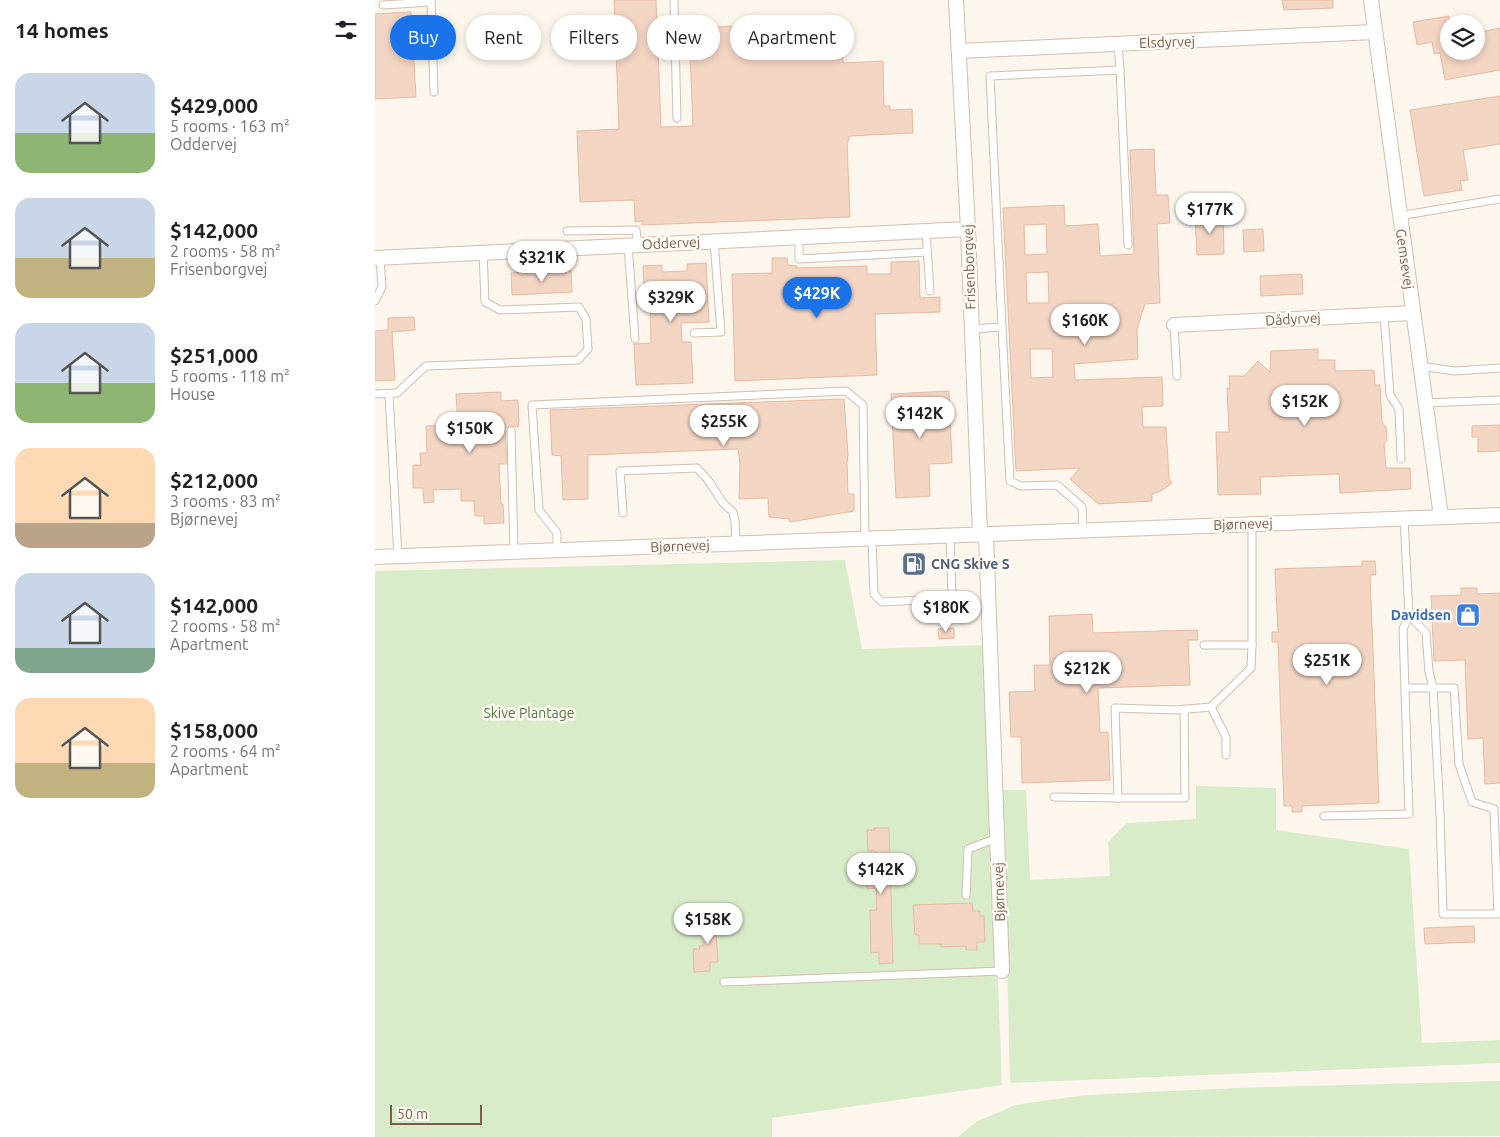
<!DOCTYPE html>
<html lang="en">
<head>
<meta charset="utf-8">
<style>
	:root { --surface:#fff; --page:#f6f6f6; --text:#202124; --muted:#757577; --accent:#1a73e8 }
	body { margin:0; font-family:Ubuntu,sans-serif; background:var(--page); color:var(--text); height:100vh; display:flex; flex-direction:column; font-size:19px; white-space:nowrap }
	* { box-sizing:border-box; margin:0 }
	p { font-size:16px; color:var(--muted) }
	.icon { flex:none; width:28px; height:28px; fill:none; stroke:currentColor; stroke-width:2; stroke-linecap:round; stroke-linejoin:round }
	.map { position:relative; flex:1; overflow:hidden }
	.side { display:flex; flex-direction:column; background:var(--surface); width:375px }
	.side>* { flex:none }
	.guide { position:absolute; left:15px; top:15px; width:475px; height:45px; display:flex; gap:10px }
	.fabs { position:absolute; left:1065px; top:15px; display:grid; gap:10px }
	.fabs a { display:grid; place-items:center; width:45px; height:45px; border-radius:50%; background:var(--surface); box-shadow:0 2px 8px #0003; font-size:25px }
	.scale { position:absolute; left:15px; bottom:12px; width:92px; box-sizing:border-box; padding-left:5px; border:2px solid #7a5c4d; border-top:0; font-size:14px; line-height:18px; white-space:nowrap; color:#7a5c4d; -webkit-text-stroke:4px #fffaf3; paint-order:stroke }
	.price { position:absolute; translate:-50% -42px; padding:0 11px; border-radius:18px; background:#fff; color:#222; font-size:16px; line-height:32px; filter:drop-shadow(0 1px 2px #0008) }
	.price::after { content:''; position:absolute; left:50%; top:30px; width:15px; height:11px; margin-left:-8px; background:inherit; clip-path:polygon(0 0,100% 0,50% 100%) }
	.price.current { background:var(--accent); color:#fff }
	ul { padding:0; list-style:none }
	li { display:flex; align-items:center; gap:15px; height:125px; padding:0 15px }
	li span { display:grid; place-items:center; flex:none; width:140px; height:100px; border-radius:15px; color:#555 }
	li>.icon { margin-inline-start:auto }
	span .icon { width:60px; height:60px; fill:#fffc; stroke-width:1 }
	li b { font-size:21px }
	h2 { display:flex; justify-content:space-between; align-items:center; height:60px; padding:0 15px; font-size:21px }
	.chip { padding:0 18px; border-radius:22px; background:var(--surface); box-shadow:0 2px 8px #0003; font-size:18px; line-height:45px }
	.chip.current { background:var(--accent); color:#fff }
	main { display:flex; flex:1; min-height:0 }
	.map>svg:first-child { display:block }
	.green { fill:#d8ecc9 }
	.building { fill:#f3d5c3; stroke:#e6bba3; fill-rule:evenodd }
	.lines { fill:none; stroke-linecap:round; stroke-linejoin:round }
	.lane-casing { stroke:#d1beb0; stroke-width:9 }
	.street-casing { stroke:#d1beb0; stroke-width:16 }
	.lane { stroke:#fff; stroke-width:7 }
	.street { stroke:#fff; stroke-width:14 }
	.labels { text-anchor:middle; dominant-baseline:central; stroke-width:5; stroke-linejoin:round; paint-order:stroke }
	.street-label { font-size:14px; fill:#7a5c4d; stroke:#fffaf3 }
	.service-label { font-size:14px; font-weight:bold; fill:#4e5e75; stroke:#fffaf3; text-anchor:start }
	.shop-label { font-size:14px; font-weight:bold; fill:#366cbe; stroke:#fffaf3; text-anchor:end }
	.park-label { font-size:14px; fill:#537a41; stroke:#fffaf3 }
</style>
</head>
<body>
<main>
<section class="side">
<h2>14 homes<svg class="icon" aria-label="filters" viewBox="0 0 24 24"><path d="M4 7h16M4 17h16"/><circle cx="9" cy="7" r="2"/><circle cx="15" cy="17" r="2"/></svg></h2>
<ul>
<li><span style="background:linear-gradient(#c9d6e8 60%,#8fb573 0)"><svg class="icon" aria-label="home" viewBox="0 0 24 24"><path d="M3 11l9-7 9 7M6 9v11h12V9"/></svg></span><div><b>$429,000</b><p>5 rooms · 163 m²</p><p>Oddervej</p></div></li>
<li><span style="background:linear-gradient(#c9d6e8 60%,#c2b280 0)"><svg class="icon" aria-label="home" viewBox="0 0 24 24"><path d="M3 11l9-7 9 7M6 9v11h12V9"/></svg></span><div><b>$142,000</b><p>2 rooms · 58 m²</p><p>Frisenborgvej</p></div></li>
<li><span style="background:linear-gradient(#c9d6e8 60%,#8fb573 0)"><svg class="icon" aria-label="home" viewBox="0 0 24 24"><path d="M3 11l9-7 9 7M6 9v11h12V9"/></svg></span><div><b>$251,000</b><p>5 rooms · 118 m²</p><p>House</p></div></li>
<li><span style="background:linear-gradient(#ffd9b3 75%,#b9a48a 0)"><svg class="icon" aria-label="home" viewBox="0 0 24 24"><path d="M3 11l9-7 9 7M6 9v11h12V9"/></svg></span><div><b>$212,000</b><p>3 rooms · 83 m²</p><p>Bjørnevej</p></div></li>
<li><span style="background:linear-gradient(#c9d6e8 75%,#7fa58c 0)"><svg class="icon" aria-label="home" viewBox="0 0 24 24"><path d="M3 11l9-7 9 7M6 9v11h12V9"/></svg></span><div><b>$142,000</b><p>2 rooms · 58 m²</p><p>Apartment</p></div></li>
<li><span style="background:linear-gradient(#ffd9b3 65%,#c2b280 0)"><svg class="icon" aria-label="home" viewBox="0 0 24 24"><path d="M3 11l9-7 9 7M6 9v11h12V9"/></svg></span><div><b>$158,000</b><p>2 rooms · 64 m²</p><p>Apartment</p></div></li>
</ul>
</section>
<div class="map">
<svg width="1125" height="1137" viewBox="0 0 1125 1137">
	<rect width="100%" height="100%" fill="#fdf6ec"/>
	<g class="green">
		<polygon points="470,560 487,649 610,645 627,1085 397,1118 397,1137 0,1137 0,571"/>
		<polygon points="821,786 901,788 901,830 1034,849 1047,1043 1125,1040 1125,1063 635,1083 628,790 651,790 655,880 735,876 733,842 752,823 821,819"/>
		<polygon points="1125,1081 1125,1136 583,1137 601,1122 640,1105 710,1095 861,1088"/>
	</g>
	<g class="building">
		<polygon points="239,0 281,0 286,127 318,126 314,28 466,22 468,63 508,61 509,106 515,106 515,110 537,109 538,133 474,136 474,141 472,141 475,217 267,225 267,221 260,222 259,200 205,202 202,131 244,129"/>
		<polygon points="907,0 958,0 958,8 909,10"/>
		<polygon points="36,12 41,97 0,99 0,14"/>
		<polygon points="1074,16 1074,51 1101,51 1101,33 1125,28 1125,70 1070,80 1065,53 1059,54 1057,42 1042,45 1038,22"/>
		<polygon points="1125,96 1125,144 1088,150 1093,180 1085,181 1087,190 1049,196 1035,110"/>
		<path d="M 779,149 L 781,195 L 793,195 L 795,223 L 782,224 L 785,303 L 770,304 L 762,329 L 763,359 L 699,364 L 700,380 L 787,377 L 788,406 L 767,407 L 768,427 L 791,427 L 794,478 L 797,483 L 786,491 L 777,494 L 777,501 L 723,504 L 695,479 L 705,468 L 641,471 L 628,208 L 689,205 L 690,226 L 723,224 L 725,256 L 759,254 L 755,150 ZM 671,224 L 672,254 L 650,255 L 649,225 ZM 673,272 L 674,303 L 652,303 L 651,273 ZM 655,349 L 677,349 L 678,377 L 656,378 Z"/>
		<polygon points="848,216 849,254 822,255 820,217"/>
		<polygon points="888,229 889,251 869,252 868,230"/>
		<polygon points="397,258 412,258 413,265 422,266 422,268 492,266 492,274 516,274 516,262 544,261 545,298 565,297 565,312 500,314 502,375 360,381 357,274 397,273"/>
		<polygon points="331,263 334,322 306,323 307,342 316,342 318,383 261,385 259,344 276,343 275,310 270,310 268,266 287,265 287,272 312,271 312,264"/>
		<polygon points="196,270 197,292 137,295 136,273"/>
		<polygon points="927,274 928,294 886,296 885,276"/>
		<polygon points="39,317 40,330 17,332 20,380 0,381 0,331 13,330 13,318"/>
		<polygon points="943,349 943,360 960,360 960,371 999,370 1000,385 1005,385 1007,422 1011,427 1012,440 1009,444 1011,468 1035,468 1036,489 965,493 964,474 885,477 886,494 843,495 841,432 854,432 852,388 855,388 854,376 869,376 883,361 895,372 896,351"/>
		<polygon points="574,391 577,463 554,464 555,496 521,498 516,394"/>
		<polygon points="126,392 126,401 143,400 144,421 143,427 135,426 130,428 132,464 124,464 126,504 128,504 129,523 109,524 109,516 100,516 99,501 86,501 86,489 58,490 59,502 49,503 48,488 38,488 38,465 46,465 45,453 52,453 51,426 83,425 81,394"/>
		<polygon points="469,399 473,454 472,463 473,494 479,494 479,511 415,522 414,519 394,517 393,498 364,499 365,463 363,449 213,455 213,499 188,500 186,456 177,455 175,410"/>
		<polygon points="1125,425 1125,451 1103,452 1103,437 1097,437 1097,426"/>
		<polygon points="987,561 1000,561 1001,575 995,575 1004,803 927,806 927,812 917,812 917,806 909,806 903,642 897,642 897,632 903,632 900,569 987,566"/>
		<polygon points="1086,588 1102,588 1102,594 1125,593 1125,783 1110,784 1108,738 1093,739 1090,660 1059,661 1056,596 1086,595"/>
		<polygon points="717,614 718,633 822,630 823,640 813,640 815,685 723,688 725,733 733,732 735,780 647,783 646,737 636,737 634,692 660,691 659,665 675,665 674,616"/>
		<polygon points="579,628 579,638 564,639 563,629"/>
		<polygon points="499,828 514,828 518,963 504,964 504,952 496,953 495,910 502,910 501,888 492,889 492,872 501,871 500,851 493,851 492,830 500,830"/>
		<polygon points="597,903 598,911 605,911 605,916 609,916 610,942 602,942 602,950 591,950 591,946 566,947 566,944 544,944 544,935 540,935 538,905"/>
		<polygon points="331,914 346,914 347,930 341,930 343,962 335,962 335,971 319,972 318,949 325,949 324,946 328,946 328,942 331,942"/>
		<polygon points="1099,926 1100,942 1050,944 1049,928"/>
	</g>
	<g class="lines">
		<defs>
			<g id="lane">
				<polyline points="56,0 59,92"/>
				<polyline points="299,0 302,118"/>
				<polyline points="8,5 56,2"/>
				<polyline points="743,44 745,70"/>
				<polyline points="1024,216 1125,199"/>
				<polyline points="192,231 261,230 263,245"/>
				<polyline points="551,231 555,291"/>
				<polyline points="424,237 424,259 552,252"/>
				<polyline points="253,245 260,339"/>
				<polyline points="0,301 7,287 5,258"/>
				<polyline points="1009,315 1015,395 1024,409 1026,459"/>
				<polyline points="799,325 802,376"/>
				<polyline points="627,327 635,481 646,486 682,485 707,507 708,530"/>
				<polyline points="597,329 627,327 615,76 745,70 753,245"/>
				<polyline points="319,333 346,332 339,241"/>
				<polyline points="1045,366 1079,371 1125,368"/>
				<polyline points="0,394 22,393 51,366 203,360 213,349 211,319 204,307 125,310 110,302 108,252"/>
				<polyline points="14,394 23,557"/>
				<polyline points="1050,403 1125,400"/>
				<polyline points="136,431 139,552"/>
				<polyline points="248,513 245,471 322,468 333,480 348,503 358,512 360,521 361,544"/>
				<polyline points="497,539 499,594 507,602 566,599 577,594 575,536"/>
				<polyline points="182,551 182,533 164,510 157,405 471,391 488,405 490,539"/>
				<polyline points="829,645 877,645 877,524"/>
				<polyline points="1030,688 1079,688 1084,764 1097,802 1119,809 1123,914 1068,914 1065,814 1058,687 1054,672 1051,633 1034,615"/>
				<polyline points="836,707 851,737 851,755"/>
				<polyline points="679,797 743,798 740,708 801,710 836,707 876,668 877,645"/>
				<polyline points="743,798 810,798 809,709"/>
				<polyline points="949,816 1034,814 1028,629 1034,615 1029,519"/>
				<polyline points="591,895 593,849 622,838"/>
				<polyline points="349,982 627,971"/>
			</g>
			<g id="street">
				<polyline points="581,0 593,229 605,535"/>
				<polyline points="996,0 1066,517"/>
				<polyline points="584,51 1000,32"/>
				<polyline points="0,258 593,229"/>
				<polyline points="799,325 1037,313"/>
				<polyline points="611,535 627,971"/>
				<polyline points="0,557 1125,515"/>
			</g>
		</defs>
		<use href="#lane" class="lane-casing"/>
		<use href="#street" class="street-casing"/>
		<use href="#lane" class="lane"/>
		<use href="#street" class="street"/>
	</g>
	<defs>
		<symbol id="fuel-square" viewBox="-11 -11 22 22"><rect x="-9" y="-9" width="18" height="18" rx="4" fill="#5c6f8a" stroke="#fffaf3"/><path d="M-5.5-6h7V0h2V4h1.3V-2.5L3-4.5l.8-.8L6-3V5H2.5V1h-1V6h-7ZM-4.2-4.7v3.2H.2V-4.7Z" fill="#fff"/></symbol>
		<symbol id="shop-square" viewBox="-11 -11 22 22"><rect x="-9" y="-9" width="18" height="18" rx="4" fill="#3f7fe0" stroke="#fffaf3"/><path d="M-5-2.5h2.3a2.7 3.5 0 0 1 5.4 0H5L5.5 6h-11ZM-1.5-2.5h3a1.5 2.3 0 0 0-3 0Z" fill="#fff"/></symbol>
	</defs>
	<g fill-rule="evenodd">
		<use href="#fuel-square" x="525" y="550" width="28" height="28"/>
		<use href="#shop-square" x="1079" y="601" width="28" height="28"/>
	</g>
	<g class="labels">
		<g class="street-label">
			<text transform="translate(792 42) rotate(-2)">Elsdyrvej</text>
			<text transform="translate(296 243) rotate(-3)">Oddervej</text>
			<text transform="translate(1030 259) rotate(82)">Gemsevej</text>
			<text transform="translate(594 267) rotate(-92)">Frisenborgvej</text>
			<text transform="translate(918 319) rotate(-3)">Dådyrvej</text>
			<text transform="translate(868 524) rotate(-2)">Bjørnevej</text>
			<text transform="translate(305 546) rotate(-2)">Bjørnevej</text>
			<text transform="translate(624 892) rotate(-92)">Bjørnevej</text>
		</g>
		<g class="service-label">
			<text x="556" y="564">CNG Skive S</text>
		</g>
		<g class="shop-label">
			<text x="1076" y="615">Davidsen</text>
		</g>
		<g class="park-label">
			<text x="154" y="713">Skive Plantage</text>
		</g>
	</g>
</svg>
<div class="fabs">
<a><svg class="icon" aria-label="layers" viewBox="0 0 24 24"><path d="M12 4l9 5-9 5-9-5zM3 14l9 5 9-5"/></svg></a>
</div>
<div class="scale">50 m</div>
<b class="price" style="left:835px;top:235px">$177K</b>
<b class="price" style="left:167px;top:283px">$321K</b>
<b class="price current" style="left:442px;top:319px">$429K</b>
<b class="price" style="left:296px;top:323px">$329K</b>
<b class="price" style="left:710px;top:346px">$160K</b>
<b class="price" style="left:930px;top:427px">$152K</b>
<b class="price" style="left:545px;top:439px">$142K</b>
<b class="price" style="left:349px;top:447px">$255K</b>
<b class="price" style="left:95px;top:454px">$150K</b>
<b class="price" style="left:571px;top:633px">$180K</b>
<b class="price" style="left:952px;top:686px">$251K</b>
<b class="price" style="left:712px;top:694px">$212K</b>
<b class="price" style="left:506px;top:895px">$142K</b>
<b class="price" style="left:333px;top:945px">$158K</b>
<div class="guide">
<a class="chip current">Buy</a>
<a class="chip">Rent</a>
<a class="chip">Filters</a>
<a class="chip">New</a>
<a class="chip">Apartment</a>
</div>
</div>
</main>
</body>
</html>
